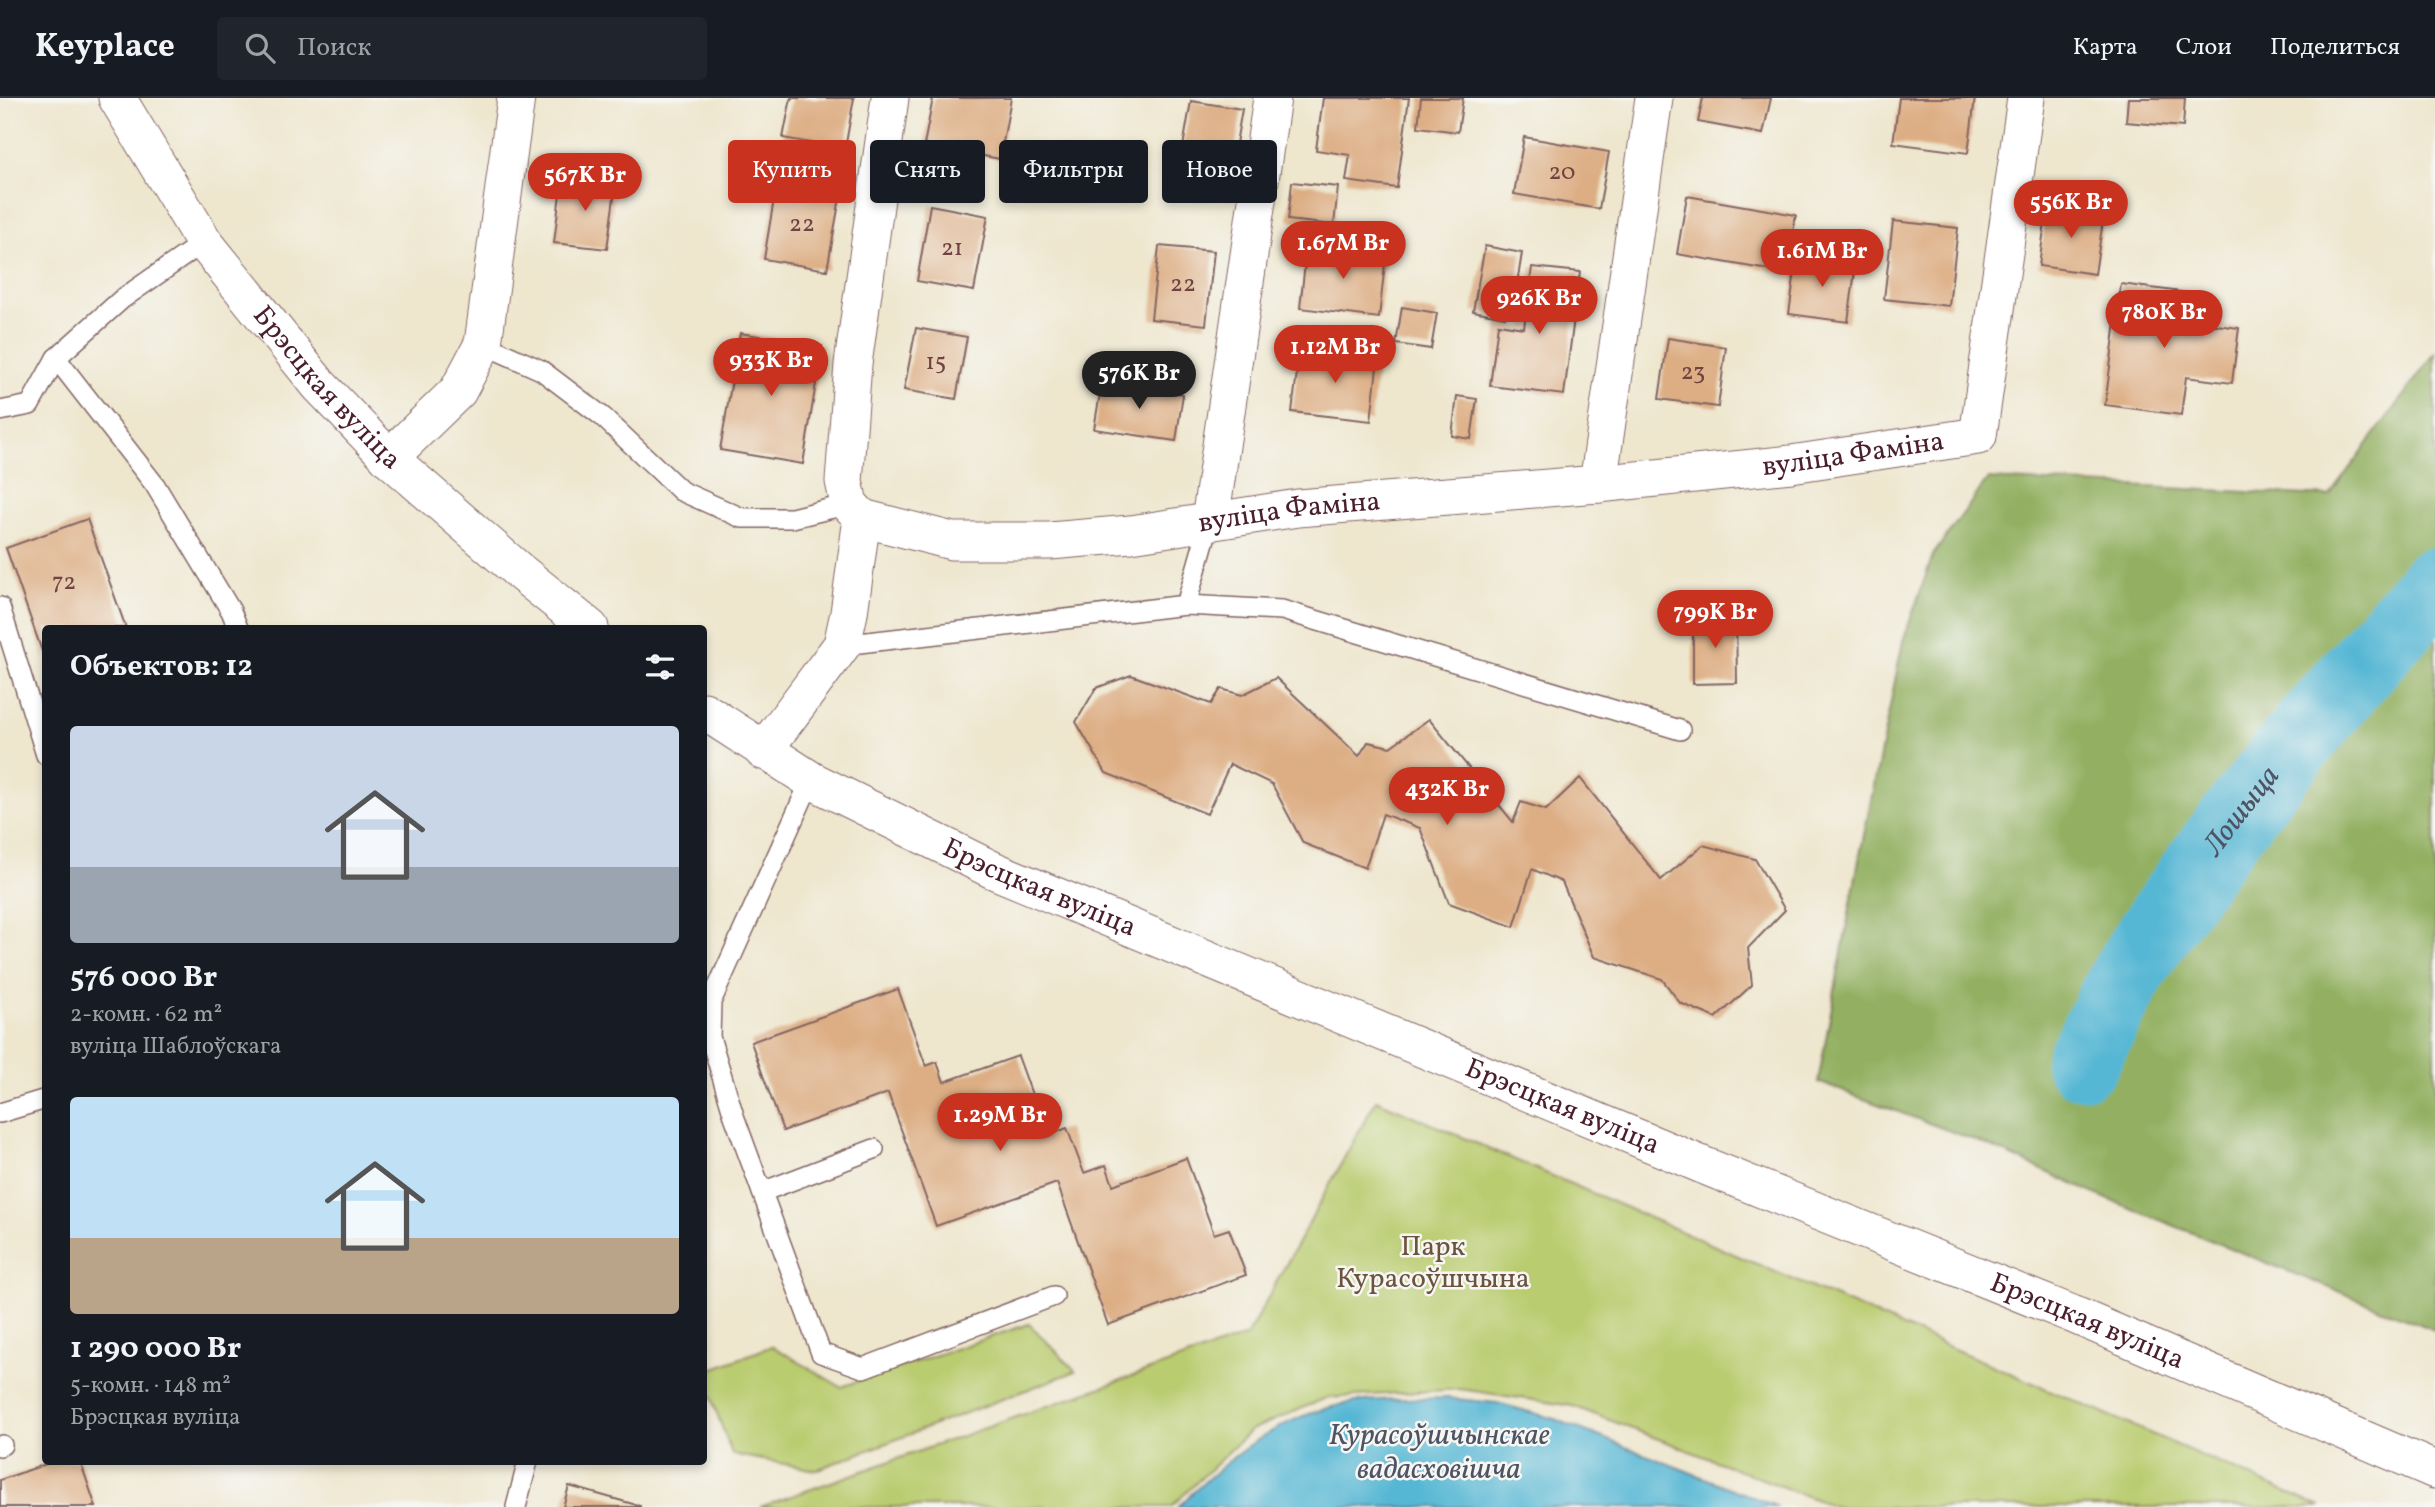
<!DOCTYPE html>
<html lang="ru">
<head>
<meta charset="utf-8">
<style>
	:root { --surface:#171b24; --page:#20242c; --text:#f1f3f6; --muted:#9ea1a6; --line:#363941; --accent:#c8321e }
	body { margin:0; font-family:Vollkorn,serif; background:var(--page); color:var(--text); height:100vh; display:flex; flex-direction:column; font-size:26px; white-space:nowrap }
	* { box-sizing:border-box; margin:0 }
	p { font-size:23px; color:var(--muted) }
	.icon { flex:none; width:38px; height:38px; fill:none; stroke:currentColor; stroke-width:2; stroke-linecap:round; stroke-linejoin:round }
	.map { position:relative; flex:1; overflow:hidden }
	.drawer { position:absolute; left:42px; top:527px; width:665px; height:840px; display:flex; flex-direction:column; background:var(--surface); border-radius:7px; box-shadow:0 4px 10px #0003 }
	.drawer>* { flex:none }
	.guide { position:absolute; left:728px; top:42px; width:665px; height:63px; display:flex; gap:14px }
	.price { position:absolute; translate:-50% -60px; padding:0 16px; border-radius:24px; background:var(--accent); color:#fff; font-size:23px; line-height:46px; filter:drop-shadow(0 2px 4px #0008) }
	.price::after { content:''; position:absolute; left:50%; top:42px; width:21px; height:16px; margin-left:-10px; background:inherit; clip-path:polygon(0 0,100% 0,50% 100%) }
	.price.selected { background:#222; color:#fff }
	ul { padding:0; list-style:none }
	li { display:grid; align-content:center; gap:14px; height:371px; padding:0 28px }
	li span { display:grid; place-items:center; height:217px; border-radius:7px; color:#555 }
	li>.icon { margin-inline-start:auto }
	span .icon { width:126px; height:126px; fill:#fffc; stroke-width:1 }
	li b { font-size:30px }
	h2 { display:flex; justify-content:space-between; align-items:center; height:84px; padding:0 28px; font-size:30px }
	.tag { padding:0 24px; border-radius:7px; background:var(--surface); box-shadow:0 4px 10px #0003; font-size:24px; line-height:63px }
	.tag.selected { background:var(--accent); color:#fff }
	header { display:flex; align-items:center; gap:42px; box-sizing:border-box; height:98px; padding:0 35px; background:var(--surface); border-bottom:2px solid var(--line) }
	header strong { font-size:33px }
	nav { display:flex; gap:38px; margin-inline-start:auto; font-size:24px }
	.search { width:490px; height:63px; background:var(--page); display:flex; align-items:center; gap:18px; box-sizing:border-box; padding:0 24px; border-radius:7px; color:var(--muted); font-size:26px }
	.map>svg:first-child { display:block }
	.green { fill:#bacc6f; stroke:#82764d; stroke-width:2 }
	.forest { fill:#93b062; stroke:#6e6846; stroke-width:2 }
	.water { fill:#56b7d4; stroke:#506b80; stroke-width:2 }
	.lines { fill:none; stroke-linecap:round; stroke-linejoin:round }
	.river { stroke:#56b7d4; stroke-width:74 }
	.building { fill:#ddae84 }
	.lane-casing { stroke:#836564; stroke-width:22 }
	.street-casing { stroke:#836564; stroke-width:39 }
	.lane { stroke:#fff; stroke-width:19 }
	.street { stroke:#fff; stroke-width:37 }
	.labels { text-anchor:middle; dominant-baseline:central; stroke-width:5; stroke-linejoin:round; paint-order:stroke }
	.number-label { font-size:24px; fill:#6f4341 }
	.street-label { font-size:28px; fill:#4a1f2b; stroke:#f6f6f2 }
	.park-label { font-size:28px; fill:#6c533f; stroke:#f6f6f2 }
	.water-label { font-size:30px; font-style:italic; fill:#4e5466; stroke:#f6f6f2 }
</style>
</head>
<body>
<header>
<strong>Keyplace</strong>
<div class="search"><svg class="icon" aria-label="search" viewBox="0 0 24 24"><circle cx="10" cy="10" r="6"/><path d="M15 15l6 6"/></svg>Поиск</div>
<nav><a>Карта</a><a>Слои</a><a>Поделиться</a></nav>
</header>
<div class="map">
<svg width="2435" height="1409" viewBox="0 0 2435 1409">
	<rect width="100%" height="100%" fill="#f6f6f2"/>
	<filter id="ink" filterUnits="userSpaceOnUse"><feTurbulence type="fractalNoise" baseFrequency=".0143" numOctaves="2"/><feDisplacementMap in="SourceGraphic" scale="14" xChannelSelector="R" yChannelSelector="G"/><feConvolveMatrix kernelMatrix="1 2 1 2 8 2 1 2 1" color-interpolation-filters="sRGB"/></filter>
	<filter id="wash" filterUnits="userSpaceOnUse"><feTurbulence type="fractalNoise" baseFrequency=".00686" numOctaves="4" result="noise"/><feDisplacementMap in="SourceGraphic" scale="28" xChannelSelector="R" yChannelSelector="G"/><feGaussianBlur stdDeviation="1.57" result="paint"/><feColorMatrix in="noise" values="0 0 0 0 0 0 0 0 0 0 0 0 0 0 0 0 0 1.4 0 .05"/><feComposite in="paint" operator="in"/></filter>
	<g filter="url(#wash)">
		<rect width="100%" height="100%" fill="#eee6cd"/>
		<g class="green">
			<polygon points="1376,1002 2321,1409 1835,1409 1573,1308 1460,1291 1326,1300 1251,1332 1171,1409 760,1409 1247,1238"/>
			<polygon points="1029,1226 1076,1273 816,1372 732,1356 704,1280 704,1274 772,1248 841,1289"/>
		</g>
		<polygon class="forest" points="2435,255 2435,1232 2100,1098 1985,1046 1818,984 1858,767 1903,543 1933,457 1988,381 2329,398"/>
		<path class="water" d="M 1446,1300 L 1497,1305 L 1552,1320 L 1778,1409 L 1178,1409 C 1228,1360 1278,1317 1350,1305 C 1381,1300 1415,1301 1446,1300 Z"/>
		<g class="lines">
			<path class="river" id="s1" d="M 2082,964 C 2101,928 2118,890 2140,856 C 2226,723 2329,603 2435,486"/>
		</g>
		<g id="blocks">
			<g class="building">
				<polygon points="791,0 854,0 845,51 783,40"/>
				<polygon points="933,0 1011,0 1000,61 924,47"/>
				<polygon points="1323,0 1409,0 1397,90 1346,83 1350,57 1316,52"/>
				<polygon points="1421,0 1463,0 1458,34 1418,29"/>
				<polygon points="1703,0 1771,0 1763,36 1698,24"/>
				<polygon points="1899,0 1975,0 1968,55 1893,45"/>
				<polygon points="2128,0 2185,0 2183,29 2126,24"/>
				<polygon points="1191,3 1242,11 1230,80 1179,72"/>
				<polygon points="1524,39 1609,54 1599,111 1514,96"/>
				<polygon points="562,79 616,85 607,151 554,145"/>
				<polygon points="777,83 841,94 827,172 764,161"/>
				<polygon points="1292,84 1338,89 1334,127 1288,122"/>
				<polygon points="1687,98 1796,117 1786,175 1677,156"/>
				<polygon points="930,107 988,118 974,193 917,183"/>
				<polygon points="2047,109 2104,116 2095,176 2039,168"/>
				<polygon points="1893,123 1958,130 1949,208 1884,201"/>
				<polygon points="1307,147 1386,156 1379,220 1300,210"/>
				<polygon points="1159,148 1214,153 1206,227 1151,221"/>
				<polygon points="1485,148 1522,155 1517,186 1510,185 1505,219 1473,213"/>
				<polygon points="1797,158 1856,166 1848,224 1789,216"/>
				<polygon points="1532,169 1580,174 1564,297 1490,288 1498,226 1524,230"/>
				<polygon points="2121,186 2197,196 2194,224 2239,230 2232,285 2186,279 2181,317 2105,307"/>
				<polygon points="1402,209 1437,215 1431,251 1396,246"/>
				<polygon points="916,230 967,239 956,301 904,292"/>
				<polygon points="740,235 822,248 803,366 720,352"/>
				<polygon points="1668,240 1726,249 1718,309 1659,301"/>
				<polygon points="1300,250 1378,260 1371,323 1292,314"/>
				<polygon points="1102,283 1183,296 1176,343 1094,331"/>
				<polygon points="1457,298 1477,301 1471,341 1452,338"/>
				<polygon points="87,421 126,530 46,530 45,562 6,450"/>
				<polygon points="1736,518 1737,585 1693,586 1693,519"/>
				<polygon points="1131,577 1211,606 1221,591 1242,597 1276,580 1359,658 1368,644 1390,649 1429,621 1513,724 1521,704 1546,712 1580,680 1661,782 1703,747 1755,761 1785,812 1748,850 1752,887 1716,920 1680,905 1662,881 1594,859 1562,784 1532,771 1514,829 1449,805 1420,730 1383,716 1365,770 1303,745 1272,686 1230,666 1207,716 1106,675 1076,624 1096,590"/>
				<polygon points="898,891 926,968 937,964 944,984 1018,958 1047,1038 1067,1030 1084,1075 1106,1067 1113,1087 1186,1060 1214,1136 1229,1131 1246,1177 1108,1227 1057,1085 936,1128 888,995 783,1033 751,944"/>
				<polygon points="55,1363 80,1363 96,1409 0,1409 0,1382"/>
				<polygon points="569,1388 640,1408 640,1409 563,1409"/>
			</g>
		</g>
	</g>
	<g filter="url(#ink)">
		<use href="#blocks" fill-opacity="0" stroke="#836564" stroke-width="2"/>
		<g class="lines">
			<defs>
				<g id="lane">
					<polyline points="483,246 541,272 603,319 681,393 742,420 792,420 849,406"/>
					<polyline points="56,260 155,387 231,513 238,530"/>
					<polyline points="0,313 30,307 56,260 122,201 204,144"/>
					<polyline points="1186,507 1210,423"/>
					<polyline points="0,509 46,657"/>
					<polyline points="842,547 1186,507 1282,512 1680,632"/>
					<polyline points="811,682 711,904 710,939 734,1018 821,1255 863,1270 1054,1198"/>
					<polyline points="0,1015 46,1001"/>
					<polyline points="762,1094 874,1051"/>
					<polyline points="0,1348 2,1347"/>
					<polyline points="516,1409 528,1363"/>
				</g>
				<g id="street">
					<path id="s2" d="M 117,0 L 204,144 L 319,287 L 389,360 L 519,473 L 590,530"/>
					<polyline points="389,360 458,293 483,246 516,0"/>
					<polyline points="1598,386 1654,0"/>
					<polyline points="862,420 849,406 844,383 853,266 890,0"/>
					<polyline points="1210,423 1272,0"/>
					<path id="s3" d="M 704,613 L 811,682 L 993,772 L 1705,1068 L 2072,1216 L 2435,1372"/>
					<path id="s4" d="M 763,653 L 842,547 L 849,515 L 862,420 L 952,443 L 1050,443 L 1131,436 L 1298,410 L 1598,386 L 1791,366 L 1978,338 L 2026,0"/>
				</g>
			</defs>
			<use href="#lane" class="lane-casing"/>
			<use href="#street" class="street-casing"/>
			<use href="#lane" class="lane"/>
			<use href="#street" class="street"/>
		</g>
	</g>
	<g class="labels">
		<g class="number-label">
			<text x="1562" y="75">20</text>
			<text x="802" y="127">22</text>
			<text x="952" y="151">21</text>
			<text x="1183" y="187">22</text>
			<text x="936" y="265">15</text>
			<text x="1693" y="275">23</text>
			<text x="64" y="485">72</text>
		</g>
		<g class="street-label">
			<text stroke="none"><textPath href="#s2" startOffset="359">Брэсцкая вуліца</textPath></text>
			<text stroke="none"><textPath href="#s4" startOffset="1260">вуліца Фаміна</textPath></text>
			<text stroke="none"><textPath href="#s4" startOffset="693">вуліца Фаміна</textPath></text>
			<text stroke="none"><textPath href="#s3" startOffset="380">Брэсцкая вуліца</textPath></text>
			<text stroke="none"><textPath href="#s3" startOffset="947">Брэсцкая вуліца</textPath></text>
			<text stroke="none"><textPath href="#s3" startOffset="1514">Брэсцкая вуліца</textPath></text>
		</g>
		<g class="park-label">
			<text x="1433" y="1149">Парк<tspan x="1433" dy="32">Курасоўшчына</tspan></text>
		</g>
		<g class="water-label">
			<text stroke="none"><textPath href="#s1" startOffset="298">Лошыца</textPath></text>
			<text x="1439" y="1338">Курасоўшчынскае<tspan x="1439" dy="34">вадасховішча</tspan></text>
		</g>
	</g>
</svg>
<b class="price" style="left:585px;top:115px">567K Br</b>
<b class="price" style="left:2071px;top:142px">556K Br</b>
<b class="price" style="left:1343px;top:183px">1.67M Br</b>
<b class="price" style="left:1822px;top:191px">1.61M Br</b>
<b class="price" style="left:1539px;top:238px">926K Br</b>
<b class="price" style="left:2164px;top:252px">780K Br</b>
<b class="price" style="left:1335px;top:287px">1.12M Br</b>
<b class="price" style="left:771px;top:300px">933K Br</b>
<b class="price selected" style="left:1139px;top:313px">576K Br</b>
<b class="price" style="left:1715px;top:552px">799K Br</b>
<b class="price" style="left:1447px;top:729px">432K Br</b>
<b class="price" style="left:1000px;top:1055px">1.29M Br</b>
<div class="guide">
<a class="tag selected">Купить</a>
<a class="tag">Снять</a>
<a class="tag">Фильтры</a>
<a class="tag">Новое</a>
</div>
<section class="drawer">
<h2>Объектов: 12<svg class="icon" aria-label="filters" viewBox="0 0 24 24"><path d="M4 7h16M4 17h16"/><circle cx="9" cy="7" r="2"/><circle cx="15" cy="17" r="2"/></svg></h2>
<ul>
<li><span style="background:linear-gradient(#c9d6e8 65%,#9aa5b1 0)"><svg class="icon" aria-label="home" viewBox="0 0 24 24"><path d="M3 11l9-7 9 7M6 9v11h12V9"/></svg></span><div><b>576 000 Br</b><p>2-комн. · 62 m²</p><p>вуліца Шаблоўскага</p></div></li>
<li><span style="background:linear-gradient(#bfe0f5 65%,#b9a48a 0)"><svg class="icon" aria-label="home" viewBox="0 0 24 24"><path d="M3 11l9-7 9 7M6 9v11h12V9"/></svg></span><div><b>1 290 000 Br</b><p>5-комн. · 148 m²</p><p>Брэсцкая вуліца</p></div></li>
</ul>
</section>
</div>
</body>
</html>
